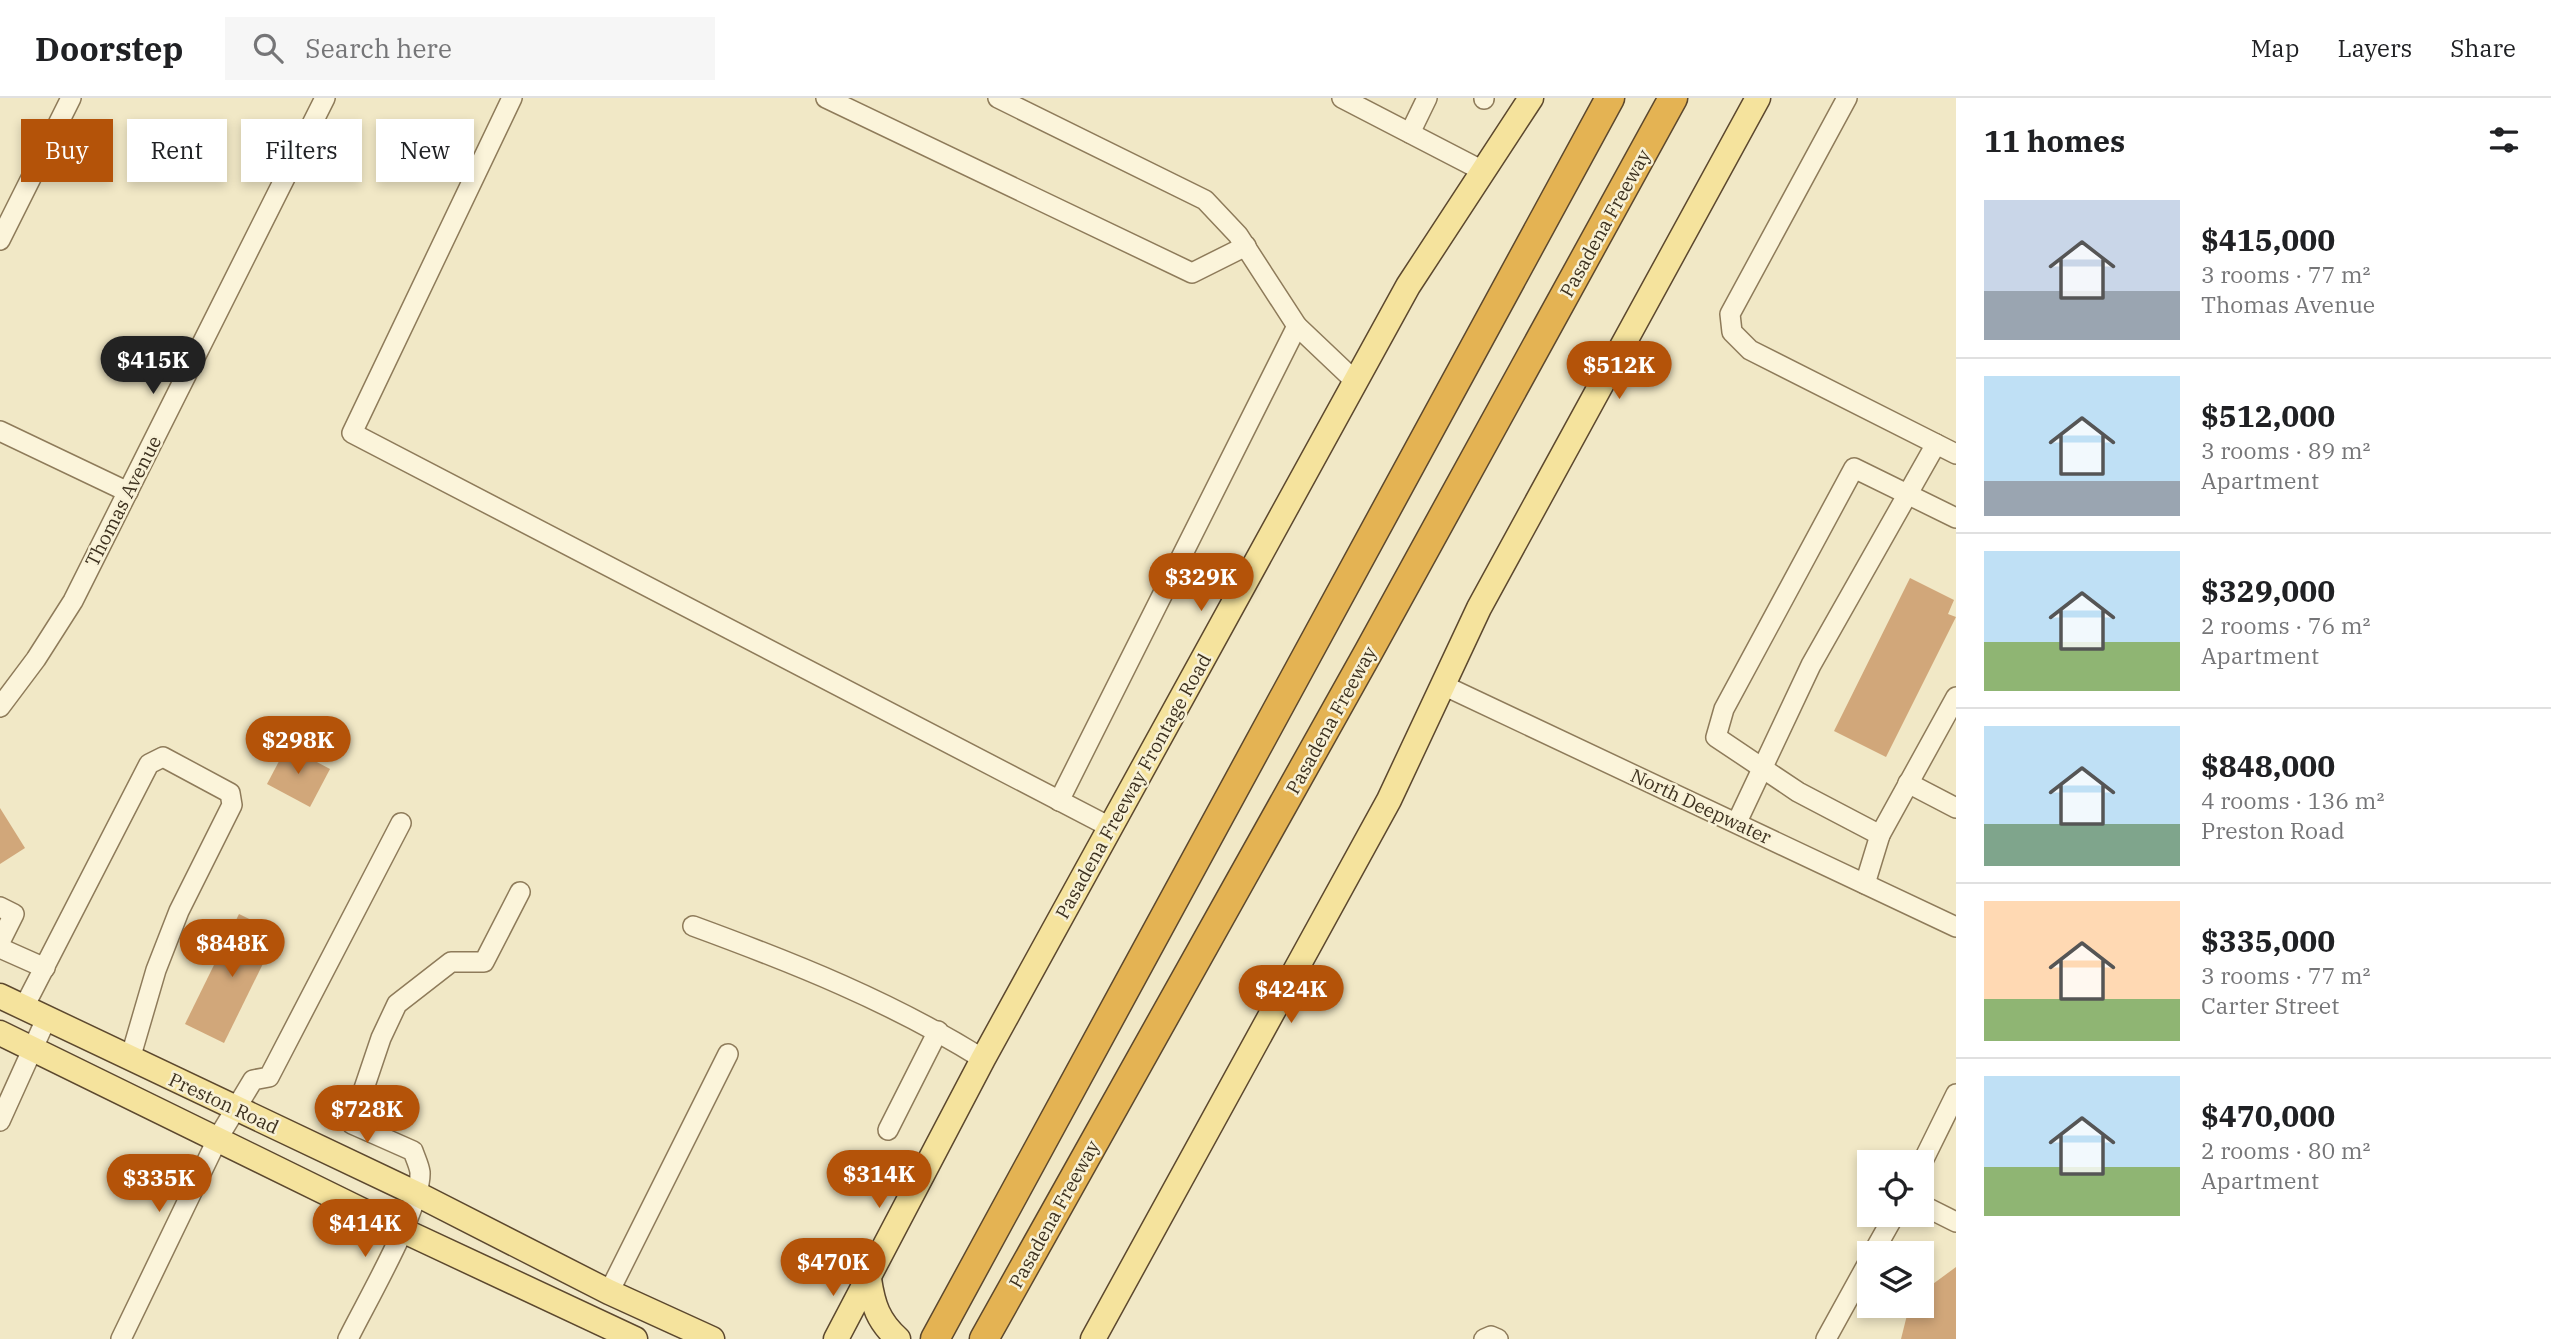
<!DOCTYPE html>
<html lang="en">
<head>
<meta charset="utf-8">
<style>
	:root { --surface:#fff; --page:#f6f6f6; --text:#202124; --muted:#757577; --line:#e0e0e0; --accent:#b45309 }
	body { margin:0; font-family:"IBM Plex Serif",serif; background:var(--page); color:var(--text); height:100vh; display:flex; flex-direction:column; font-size:26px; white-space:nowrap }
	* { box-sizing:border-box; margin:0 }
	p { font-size:23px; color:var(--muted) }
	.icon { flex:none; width:38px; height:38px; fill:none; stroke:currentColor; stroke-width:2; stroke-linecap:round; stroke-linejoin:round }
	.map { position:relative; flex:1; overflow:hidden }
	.side { display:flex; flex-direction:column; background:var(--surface); width:595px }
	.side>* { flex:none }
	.hud { position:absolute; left:21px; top:21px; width:665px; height:63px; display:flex; gap:14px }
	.buttons { position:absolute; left:1857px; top:1052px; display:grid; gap:14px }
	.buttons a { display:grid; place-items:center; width:77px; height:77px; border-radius:0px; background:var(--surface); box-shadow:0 4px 10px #0003; font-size:35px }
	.price { position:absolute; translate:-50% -60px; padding:0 16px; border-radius:24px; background:var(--accent); color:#fff; font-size:23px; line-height:46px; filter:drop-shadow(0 2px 4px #0008) }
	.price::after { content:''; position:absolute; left:50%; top:42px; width:21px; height:16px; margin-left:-10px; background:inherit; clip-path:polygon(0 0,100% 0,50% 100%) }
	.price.selected { background:#222; color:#fff }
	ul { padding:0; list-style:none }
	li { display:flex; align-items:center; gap:21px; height:175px; padding:0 28px }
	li+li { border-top:2px solid var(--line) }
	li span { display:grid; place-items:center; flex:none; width:196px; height:140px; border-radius:0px; color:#555 }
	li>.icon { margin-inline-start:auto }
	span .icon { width:84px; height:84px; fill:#fffc; stroke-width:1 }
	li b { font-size:30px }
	h2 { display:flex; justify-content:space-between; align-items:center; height:84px; padding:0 28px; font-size:30px }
	.chip { padding:0 24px; border-radius:0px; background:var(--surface); box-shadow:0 4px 10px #0003; font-size:24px; line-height:63px }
	.chip.selected { background:var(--accent); color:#fff }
	header { display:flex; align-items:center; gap:42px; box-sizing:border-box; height:98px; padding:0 35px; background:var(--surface); border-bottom:2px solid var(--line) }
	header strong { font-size:33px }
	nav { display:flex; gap:38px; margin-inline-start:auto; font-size:24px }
	.search { width:490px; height:63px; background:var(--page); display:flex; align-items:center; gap:18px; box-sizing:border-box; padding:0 24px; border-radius:0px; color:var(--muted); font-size:26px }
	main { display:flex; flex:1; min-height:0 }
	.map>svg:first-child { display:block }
	.building { fill:#d1a77a }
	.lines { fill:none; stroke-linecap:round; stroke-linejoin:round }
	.minor-casing { stroke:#8e7b5a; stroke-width:22 }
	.major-casing { stroke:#5c482e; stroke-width:27 }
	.highway-casing { stroke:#5c482e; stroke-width:31 }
	.minor { stroke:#fbf4da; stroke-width:19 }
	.major { stroke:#f5e39d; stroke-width:24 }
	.highway { stroke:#e4b353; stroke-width:28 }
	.labels { text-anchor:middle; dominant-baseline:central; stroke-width:5; stroke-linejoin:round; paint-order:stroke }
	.street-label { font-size:19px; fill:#3d311f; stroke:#f8f1d6 }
</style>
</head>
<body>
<header>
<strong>Doorstep</strong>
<div class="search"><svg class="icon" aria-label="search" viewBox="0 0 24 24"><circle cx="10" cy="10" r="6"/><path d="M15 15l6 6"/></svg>Search here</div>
<nav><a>Map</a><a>Layers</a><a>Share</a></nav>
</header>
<main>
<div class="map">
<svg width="1956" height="1241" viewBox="0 0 1956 1241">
	<rect width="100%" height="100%" fill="#f1e8c6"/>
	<g class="building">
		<polygon points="1910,480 1954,502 1948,516 1956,519 1886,659 1834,633"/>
		<polygon points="287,648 330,671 310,709 267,686"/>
		<polygon points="0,710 25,750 0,766"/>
		<polygon points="239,816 278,835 224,945 185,926"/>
		<polygon points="1956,1169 1956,1241 1901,1241 1908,1213 1911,1208 1922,1208 1922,1194"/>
	</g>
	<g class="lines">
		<defs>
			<g id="minor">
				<polyline points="512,0 352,335 1110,729"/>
				<polyline points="826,0 1192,175 1246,148"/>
				<polyline points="998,0 1205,102 1238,137 1297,228 1355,283"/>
				<polyline points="1342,0 1483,73"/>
				<polyline points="1847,0 1730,216 1732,234 1750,252 1956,356"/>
				<polyline points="1484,1 1484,0"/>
				<polyline points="1410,35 1427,0"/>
				<polyline points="0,142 71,0"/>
				<polyline points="0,333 128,394"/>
				<polyline points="1445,588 1956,829"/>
				<polyline points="0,609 36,561 73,503 325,0"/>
				<polyline points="1908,685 1956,710"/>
				<polyline points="1059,703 1297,228"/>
				<polyline points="1737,724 1811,567 1936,346"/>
				<polyline points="1880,737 1798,694 1716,639 1724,611 1854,370 1956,420"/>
				<polyline points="1865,786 1880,737 1956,599"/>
				<polyline points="0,809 14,816 0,844"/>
				<path d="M 693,828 C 794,865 892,904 983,961"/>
				<polyline points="0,850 45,870"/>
				<polyline points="24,909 149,666 163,659 230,695 232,707 179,813 156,872 130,961"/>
				<polyline points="0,1023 47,919"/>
				<polyline points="888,1032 938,933"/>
				<polyline points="1922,1065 1956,996"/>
				<polyline points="1922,1107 1956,1124"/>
				<polyline points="1873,1155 1895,1116"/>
				<polyline points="609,1194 728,956"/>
				<polyline points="121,1241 218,1040 253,982 269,979 401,725"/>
				<path d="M 348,1241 C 365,1206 422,1109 420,1074 C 419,1067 415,1059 413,1053 L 352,1026 L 381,940 L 397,906 L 451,864 L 484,864 L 520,794"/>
				<polyline points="1484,1241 1491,1238 1498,1241"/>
				<polyline points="1826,1241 1869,1163"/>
			</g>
			<g id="major">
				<polyline points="0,898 417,1096 609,1194 712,1241"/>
				<polyline points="0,935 402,1132 635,1241"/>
				<path d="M 869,1181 C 873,1207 878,1223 898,1241"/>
				<polyline points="836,1241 983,961 1408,188 1531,0"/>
				<polyline points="1093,1241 1389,702 1479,510 1758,0"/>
			</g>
			<g id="highway">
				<polyline points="935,1241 1610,0"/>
				<polyline points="984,1241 1369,553 1673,0"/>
			</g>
		</defs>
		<use href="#minor" class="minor-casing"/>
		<use href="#major" class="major-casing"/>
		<use href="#highway" class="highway-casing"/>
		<use href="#minor" class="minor"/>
		<use href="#major" class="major"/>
		<use href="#highway" class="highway"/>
	</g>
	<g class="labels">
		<g class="street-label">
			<text transform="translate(1605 125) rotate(-61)">Pasadena Freeway</text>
			<text transform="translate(123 403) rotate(-63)">Thomas Avenue</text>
			<text transform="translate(1331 622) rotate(-61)">Pasadena Freeway</text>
			<text transform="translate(1133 688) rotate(-61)">Pasadena Freeway Frontage Road</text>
			<text transform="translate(1701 708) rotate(25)">North Deepwater</text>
			<text transform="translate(224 1005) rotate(25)">Preston Road</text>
			<text transform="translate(1054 1116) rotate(-61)">Pasadena Freeway</text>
		</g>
	</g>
</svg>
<div class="buttons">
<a><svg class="icon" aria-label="locate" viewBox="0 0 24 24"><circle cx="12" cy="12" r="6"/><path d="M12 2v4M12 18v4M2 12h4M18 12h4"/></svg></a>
<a><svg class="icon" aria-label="layers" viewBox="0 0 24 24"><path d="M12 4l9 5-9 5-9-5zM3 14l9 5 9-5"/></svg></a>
</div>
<b class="price selected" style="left:153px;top:298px">$415K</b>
<b class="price" style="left:1619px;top:303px">$512K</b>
<b class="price" style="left:1201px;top:515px">$329K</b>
<b class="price" style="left:298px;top:678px">$298K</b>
<b class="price" style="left:232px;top:881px">$848K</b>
<b class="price" style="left:1291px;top:927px">$424K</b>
<b class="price" style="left:367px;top:1047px">$728K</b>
<b class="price" style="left:879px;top:1112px">$314K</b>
<b class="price" style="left:159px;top:1116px">$335K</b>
<b class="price" style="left:365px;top:1161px">$414K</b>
<b class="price" style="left:833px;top:1200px">$470K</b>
<div class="hud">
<a class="chip selected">Buy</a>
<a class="chip">Rent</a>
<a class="chip">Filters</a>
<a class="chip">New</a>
</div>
</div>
<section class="side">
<h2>11 homes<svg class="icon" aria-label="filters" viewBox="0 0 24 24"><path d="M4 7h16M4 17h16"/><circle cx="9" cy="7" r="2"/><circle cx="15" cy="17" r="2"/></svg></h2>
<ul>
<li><span style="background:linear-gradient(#c9d6e8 65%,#9aa5b1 0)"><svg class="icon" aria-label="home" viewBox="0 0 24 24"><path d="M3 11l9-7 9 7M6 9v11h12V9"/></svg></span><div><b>$415,000</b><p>3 rooms · 77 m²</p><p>Thomas Avenue</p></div></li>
<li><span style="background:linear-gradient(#bfe0f5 75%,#9aa5b1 0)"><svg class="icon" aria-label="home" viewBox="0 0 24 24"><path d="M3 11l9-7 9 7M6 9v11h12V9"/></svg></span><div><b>$512,000</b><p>3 rooms · 89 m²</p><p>Apartment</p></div></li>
<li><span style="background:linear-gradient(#bfe0f5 65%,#8fb573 0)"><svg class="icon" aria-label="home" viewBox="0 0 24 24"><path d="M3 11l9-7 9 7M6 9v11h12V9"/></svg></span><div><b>$329,000</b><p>2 rooms · 76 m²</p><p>Apartment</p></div></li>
<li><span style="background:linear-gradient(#bfe0f5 70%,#7fa58c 0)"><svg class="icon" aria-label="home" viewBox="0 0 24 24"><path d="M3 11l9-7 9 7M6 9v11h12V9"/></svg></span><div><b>$848,000</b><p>4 rooms · 136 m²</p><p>Preston Road</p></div></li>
<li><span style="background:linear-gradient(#ffd9b3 70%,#8fb573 0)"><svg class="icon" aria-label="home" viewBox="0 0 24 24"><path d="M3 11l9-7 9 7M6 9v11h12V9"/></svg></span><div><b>$335,000</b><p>3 rooms · 77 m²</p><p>Carter Street</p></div></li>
<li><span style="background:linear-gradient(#bfe0f5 65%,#8fb573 0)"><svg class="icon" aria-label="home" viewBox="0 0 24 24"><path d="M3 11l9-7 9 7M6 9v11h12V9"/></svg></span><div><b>$470,000</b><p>2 rooms · 80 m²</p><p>Apartment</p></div></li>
</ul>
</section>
</main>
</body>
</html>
